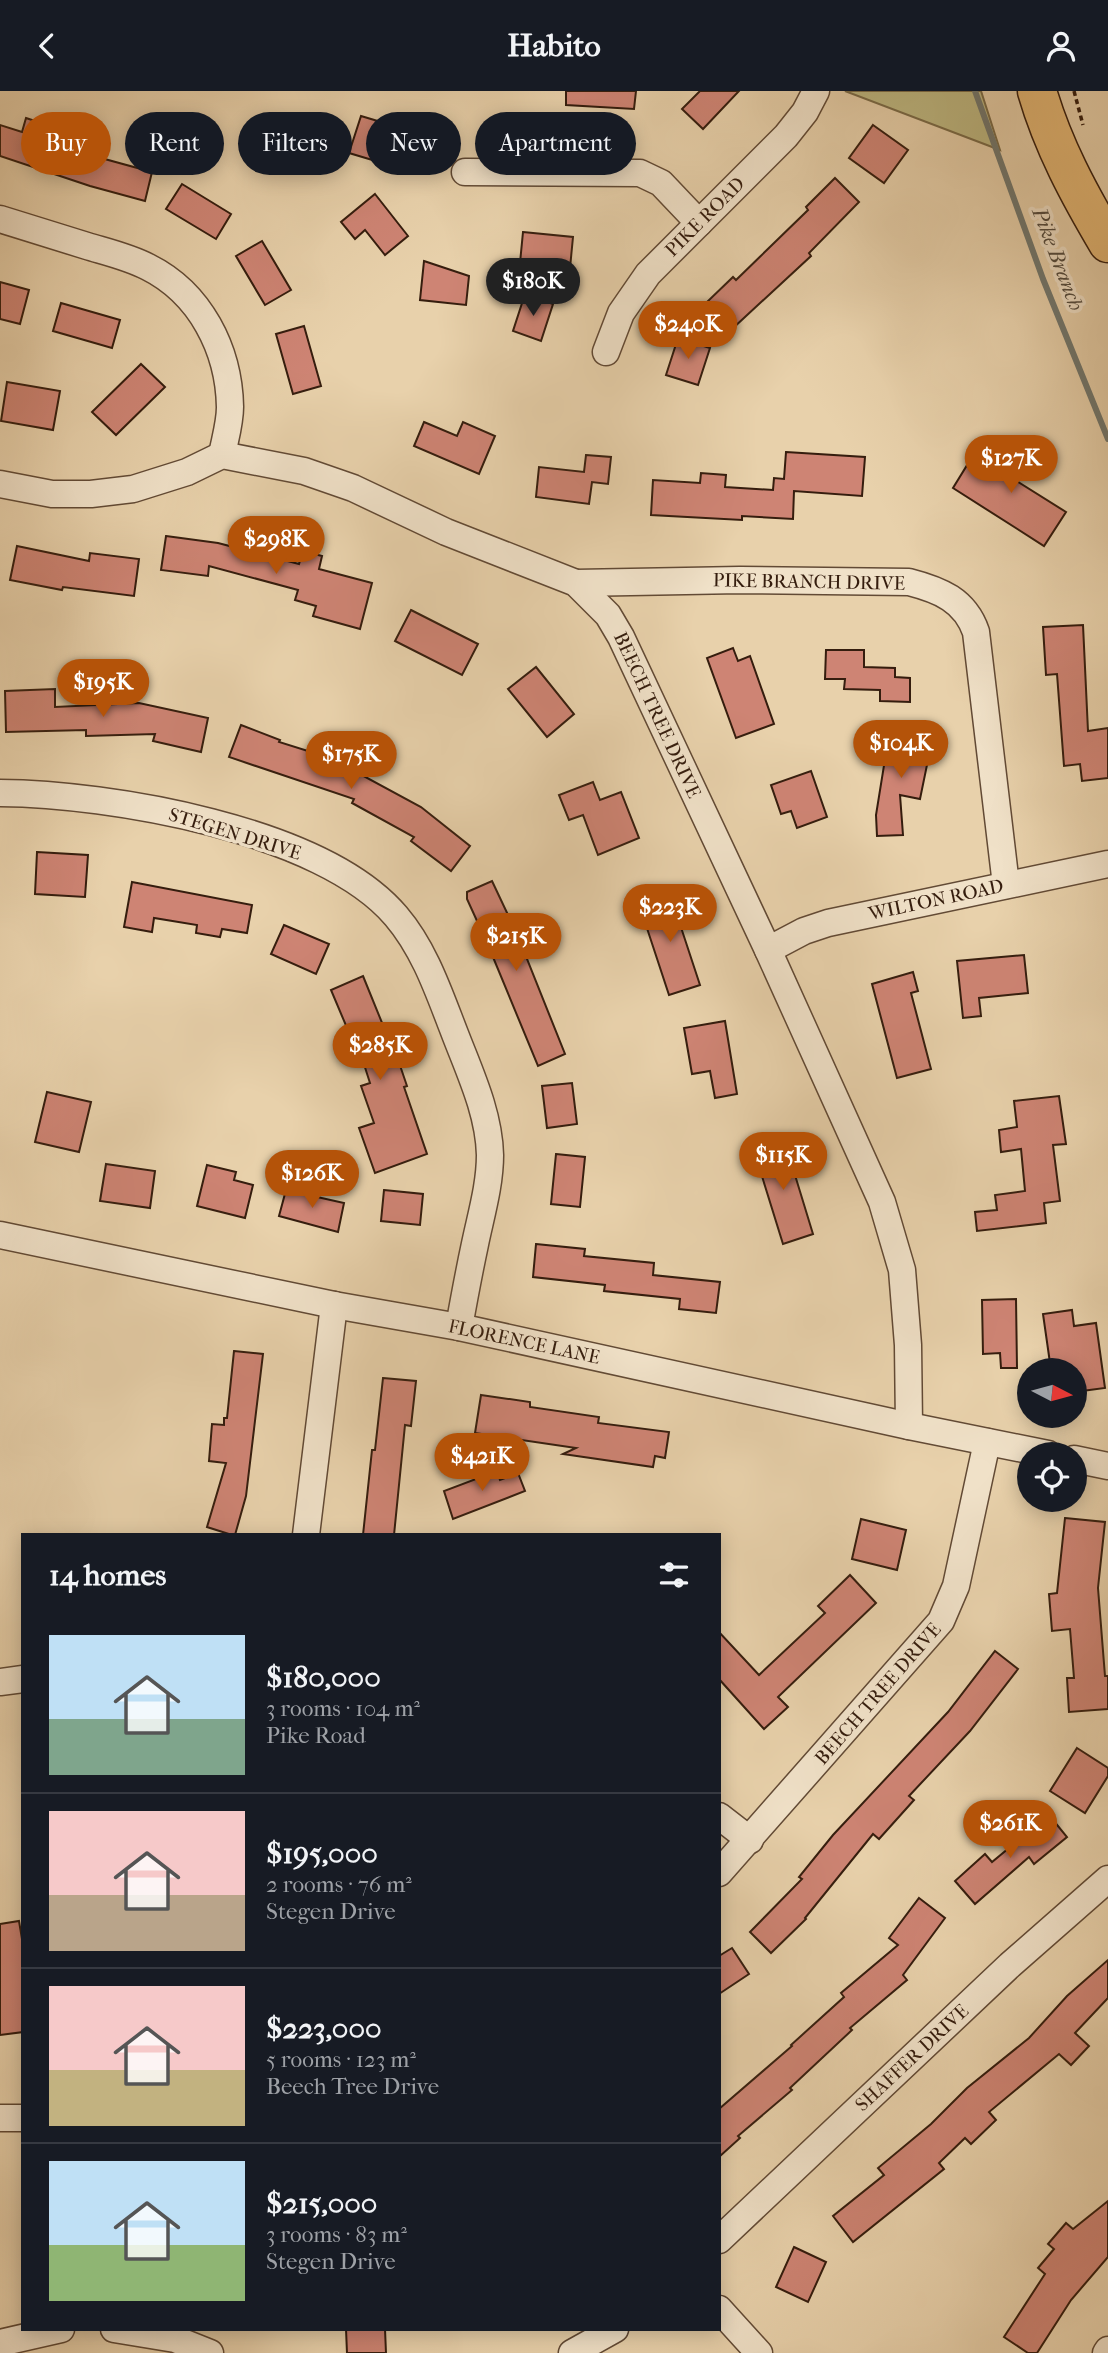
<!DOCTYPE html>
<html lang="en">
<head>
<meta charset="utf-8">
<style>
	:root { --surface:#171b24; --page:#20242c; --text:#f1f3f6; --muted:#9ea1a6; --line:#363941; --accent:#b45309 }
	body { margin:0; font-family:"IM FELL French Canon",serif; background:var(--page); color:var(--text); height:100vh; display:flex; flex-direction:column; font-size:26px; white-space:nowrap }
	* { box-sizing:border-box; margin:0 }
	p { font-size:23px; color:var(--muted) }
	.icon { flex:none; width:38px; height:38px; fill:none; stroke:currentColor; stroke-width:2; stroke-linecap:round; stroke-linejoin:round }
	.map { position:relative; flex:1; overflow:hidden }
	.drawer { position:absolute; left:21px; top:1442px; width:700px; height:798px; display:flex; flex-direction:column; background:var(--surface); border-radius:0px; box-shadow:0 4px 18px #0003 }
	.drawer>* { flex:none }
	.guide { position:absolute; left:21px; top:21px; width:700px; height:63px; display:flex; gap:14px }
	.needle { width:46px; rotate:96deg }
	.tools { position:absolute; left:1017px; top:1267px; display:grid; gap:14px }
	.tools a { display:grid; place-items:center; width:70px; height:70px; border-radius:50%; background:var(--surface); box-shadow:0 4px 18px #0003; font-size:35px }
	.price { position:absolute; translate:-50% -60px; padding:0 16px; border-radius:24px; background:var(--accent); color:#fff; font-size:23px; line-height:46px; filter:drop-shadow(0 2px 4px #0008) }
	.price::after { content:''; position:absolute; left:50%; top:42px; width:21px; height:16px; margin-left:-10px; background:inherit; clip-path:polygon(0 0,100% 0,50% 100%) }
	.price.current { background:#222; color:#fff }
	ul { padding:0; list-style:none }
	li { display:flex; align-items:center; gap:21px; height:175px; padding:0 28px }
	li+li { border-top:2px solid var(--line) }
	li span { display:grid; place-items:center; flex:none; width:196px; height:140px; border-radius:0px; color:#555 }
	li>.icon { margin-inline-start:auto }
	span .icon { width:84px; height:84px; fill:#fffc; stroke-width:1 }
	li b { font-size:30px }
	h2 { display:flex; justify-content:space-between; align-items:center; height:84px; padding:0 28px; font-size:30px }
	.tag { padding:0 24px; border-radius:32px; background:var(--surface); box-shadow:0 4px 18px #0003; font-size:24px; line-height:63px }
	.tag.current { background:var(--accent); color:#fff }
	header { display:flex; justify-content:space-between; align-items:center; height:91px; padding:0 28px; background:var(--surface); font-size:32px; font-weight:700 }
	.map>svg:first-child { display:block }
	.green { fill:#beb983; stroke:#7a6b48; stroke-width:2 }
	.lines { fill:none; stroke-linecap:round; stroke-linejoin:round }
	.stream { stroke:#717870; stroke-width:6 }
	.building { fill:#ce8474; stroke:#351d0e; stroke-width:2 }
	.street-casing { stroke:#624a35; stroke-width:29 }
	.primary-casing { stroke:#351d0e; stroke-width:41 }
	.path { stroke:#351d0e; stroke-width:3.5; stroke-dasharray:5 3.5; stroke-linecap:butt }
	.street { stroke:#f0e1c8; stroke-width:26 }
	.primary { stroke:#e4b876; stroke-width:38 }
	.labels { text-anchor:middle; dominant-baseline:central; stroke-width:7; stroke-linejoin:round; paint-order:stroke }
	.street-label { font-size:19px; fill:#351d0e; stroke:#f0e1c8 }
	.water-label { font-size:21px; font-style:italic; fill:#534b3f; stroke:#f0e1c8 }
</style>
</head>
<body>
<header><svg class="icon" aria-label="back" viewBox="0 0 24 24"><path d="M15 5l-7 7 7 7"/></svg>Habito<svg class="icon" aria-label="person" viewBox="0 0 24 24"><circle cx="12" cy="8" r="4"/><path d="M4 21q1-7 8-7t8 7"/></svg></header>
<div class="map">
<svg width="1108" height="2262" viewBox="0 0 1108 2262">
	<rect width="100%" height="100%" fill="#e8d1ab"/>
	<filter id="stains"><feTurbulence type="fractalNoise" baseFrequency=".00286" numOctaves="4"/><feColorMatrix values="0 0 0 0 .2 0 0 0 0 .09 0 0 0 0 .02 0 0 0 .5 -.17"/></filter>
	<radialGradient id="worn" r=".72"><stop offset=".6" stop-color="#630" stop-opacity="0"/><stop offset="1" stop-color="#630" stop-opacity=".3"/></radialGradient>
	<polygon class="green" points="845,0 981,0 1000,59"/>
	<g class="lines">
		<polyline class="stream" points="975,0 1043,188 1108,348"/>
	</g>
	<g class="building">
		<polygon points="566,0 636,0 634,18 566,14"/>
		<polygon points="700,0 739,0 703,38 682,18"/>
		<polygon points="361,25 391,34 379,71 349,62"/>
		<polygon points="26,27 50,35 46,48 73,57 72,59 152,81 145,110 90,95 0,65 0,34 22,41"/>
		<polygon points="873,34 908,59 884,92 849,67"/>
		<polygon points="835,87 859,111 809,162 811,165 732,238 707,211 733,186 736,189 808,119 806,116"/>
		<polygon points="182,93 231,123 216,148 166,118"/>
		<polygon points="375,103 408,145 385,164 365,139 355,148 341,131"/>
		<polygon points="523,141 573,146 570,177 520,172"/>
		<polygon points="262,150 291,199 265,214 236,165"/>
		<polygon points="424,170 469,185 466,214 420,209"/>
		<polygon points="0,191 29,199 20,233 0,228"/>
		<polygon points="525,203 553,213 541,250 513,240"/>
		<polygon points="61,212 120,229 112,257 53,240"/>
		<polygon points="304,235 321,295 293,303 276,243"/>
		<polygon points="678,247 710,257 698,294 666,284"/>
		<polygon points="141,273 165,296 116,344 92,321"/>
		<polygon points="7,291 60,300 53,339 1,330"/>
		<polygon points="424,331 457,345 463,331 495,345 479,383 414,355"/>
		<polygon points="1009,349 1032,363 1015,389 1066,421 1044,455 953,397 969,371 988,384"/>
		<polygon points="786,361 865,366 862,405 794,400 793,428 742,425 742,429 651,424 653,389 700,392 701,382 726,384 725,396 773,399 774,387 784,388"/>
		<polygon points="586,364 611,366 608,393 592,391 589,413 536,406 539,376 584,381"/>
		<polygon points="166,445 218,452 299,473 303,460 322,465 319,478 372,492 360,538 313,525 316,515 295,509 298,499 209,475 208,485 161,479"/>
		<polygon points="17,455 89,470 90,462 139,468 134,505 63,496 62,499 10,489"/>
		<polygon points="411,519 478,553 462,584 395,550"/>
		<polygon points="1083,534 1088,640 1108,637 1108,687 1082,690 1080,673 1064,675 1057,583 1046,584 1043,536"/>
		<polygon points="733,557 738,570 750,565 774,633 736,647 707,567"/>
		<polygon points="826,559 864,559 864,576 895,577 895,586 910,587 910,611 880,610 880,599 844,598 845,588 825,588"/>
		<polygon points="536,576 574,623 547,646 508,598"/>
		<polygon points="55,598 55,616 139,612 208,627 201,661 153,650 155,643 86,645 86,639 6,641 5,600"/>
		<polygon points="241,634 280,649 279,651 346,672 345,675 421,716 470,755 451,780 411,750 414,746 352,712 354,708 229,666"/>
		<polygon points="926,639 928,669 920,708 900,704 903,744 877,745 876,724 886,662 896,663 894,642"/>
		<polygon points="811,680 827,726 797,737 791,720 781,723 771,694"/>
		<polygon points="593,691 600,709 621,701 639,747 598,764 583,724 569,729 559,704"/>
		<polygon points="37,761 88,764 85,806 35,803"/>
		<polygon points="492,790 517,843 565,963 538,975 488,854 467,808 467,801"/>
		<polygon points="132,791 252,814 247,842 222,838 220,846 196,842 197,834 154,827 152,841 124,836"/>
		<polygon points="670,803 700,894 669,904 639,813"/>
		<polygon points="284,834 329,853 316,883 271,863"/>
		<polygon points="1024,864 1028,902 979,907 981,925 963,927 957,870"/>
		<polygon points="913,881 918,900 911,902 931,978 897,987 872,893"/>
		<polygon points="363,885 389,949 391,948 407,995 404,996 427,1063 375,1082 359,1037 374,1032 361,995 370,992 354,942 350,944 331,899"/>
		<polygon points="725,930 737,1003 715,1007 710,980 692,983 684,937"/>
		<polygon points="572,992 577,1033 547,1037 542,995"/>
		<polygon points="47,1001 91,1011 79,1061 35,1051"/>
		<polygon points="1059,1005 1066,1053 1053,1054 1060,1110 1044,1112 1046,1132 977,1140 975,1121 997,1119 995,1104 1025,1100 1021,1058 1001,1061 999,1039 1017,1036 1014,1010"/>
		<polygon points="776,1046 785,1073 791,1071 813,1143 783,1153 752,1053"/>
		<polygon points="556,1063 585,1066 580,1116 551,1113"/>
		<polygon points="106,1073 155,1080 150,1117 100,1110"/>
		<polygon points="207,1074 236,1081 234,1089 253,1094 245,1127 197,1115"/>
		<polygon points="286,1099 344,1112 338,1141 279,1125"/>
		<polygon points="384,1099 423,1103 420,1134 381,1130"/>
		<polygon points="536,1153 585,1158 584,1165 654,1172 653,1184 720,1191 716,1222 679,1218 680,1208 604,1200 605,1194 533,1186"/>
		<polygon points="1016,1208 1017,1277 1001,1277 1000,1262 983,1263 982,1209"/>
		<polygon points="1072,1219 1074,1235 1096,1232 1105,1297 1074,1301 1074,1279 1051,1279 1043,1223"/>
		<polygon points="234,1260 263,1263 246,1405 235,1444 232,1444 207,1436 226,1372 209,1370 212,1333 224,1334 224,1327 227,1327"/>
		<polygon points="383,1287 416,1290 411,1335 405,1334 394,1444 363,1444 372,1359 375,1359"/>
		<polygon points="481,1304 530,1311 530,1316 599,1326 598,1332 669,1341 665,1367 655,1365 653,1376 563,1363 576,1357 475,1342"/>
		<polygon points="497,1380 500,1389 518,1382 525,1400 453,1428 444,1400"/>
		<polygon points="1065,1427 1105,1431 1098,1497 1105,1585 1108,1585 1108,1618 1069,1621 1067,1587 1074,1587 1070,1538 1052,1540 1049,1503 1057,1502"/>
		<polygon points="861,1428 906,1439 897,1479 852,1468"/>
		<polygon points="850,1484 876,1512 778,1606 788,1616 764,1638 719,1588 719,1541 759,1584 825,1522 818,1515"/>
		<polygon points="995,1560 1018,1578 970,1640 909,1705 914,1709 879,1748 873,1743 805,1827 806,1828 771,1862 750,1841 802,1788 799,1786 833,1744 948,1621"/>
		<polygon points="1077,1657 1108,1677 1108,1685 1085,1722 1050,1700"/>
		<polygon points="1049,1724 1067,1746 1034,1773 1029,1766 975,1813 955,1790 985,1763 992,1771"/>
		<polygon points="919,1807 945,1827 903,1884 907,1889 850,1937 852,1939 790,1997 792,1999 738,2045 740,2047 719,2066 719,2018 792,1955 791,1954 844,1906 841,1902 898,1854 889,1847"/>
		<polygon points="19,1830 23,1854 23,1941 0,1944 0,1833"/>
		<polygon points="732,1857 749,1883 719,1903 719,1865"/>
		<polygon points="1108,1869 1108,1907 1075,1942 1089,1955 1071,1974 1059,1963 989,2021 996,2029 971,2053 965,2047 939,2072 944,2078 853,2151 833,2125 884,2084 878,2077 931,2033 967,1997 1029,1947 1067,1905"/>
		<polygon points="1108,2110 1108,2166 1071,2209 1037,2262 1028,2262 1004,2246 1045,2183 1038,2177 1054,2158 1048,2153 1066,2132 1073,2138"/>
		<polygon points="794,2156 826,2171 808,2211 776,2196"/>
		<polygon points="346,2238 385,2238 386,2262 347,2262"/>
	</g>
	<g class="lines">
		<defs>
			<g id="street">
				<polyline points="465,81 640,82 661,92 699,132"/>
				<path d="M 0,128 C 29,137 58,146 87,155 C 107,161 129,166 148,176 C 200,202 229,258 230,316 C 230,332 225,348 222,364"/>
				<polyline points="606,261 621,222 648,183 786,45 805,21 816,0"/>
				<polyline points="0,393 52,403 91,403 133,398 187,381 222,364 304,380 353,397 446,441 576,492 608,524 621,546 768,859 882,1111 902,1179 908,1254 909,1335"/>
				<path d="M 576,492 L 740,489 L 909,491 C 940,499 965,509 976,541 L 1006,794"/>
				<path d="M 0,702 C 110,703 322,738 396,825 C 425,859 439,902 455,943 C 470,982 489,1022 490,1064 C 490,1094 481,1124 475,1153 C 469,1181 464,1208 459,1236"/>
				<polyline points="768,859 804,840 828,832 1108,773"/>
				<polyline points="0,1144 334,1214 459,1236 909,1335 1048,1363"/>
				<polyline points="1074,1368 1108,1375"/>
				<polyline points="306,1444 334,1214"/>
				<polyline points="0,1591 23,1588"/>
				<polyline points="719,1725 750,1749"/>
				<polyline points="719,1782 941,1530 956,1495 987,1351"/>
				<polyline points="0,2027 23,2027"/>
				<polyline points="719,2149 1010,1874 1108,1788"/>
				<polyline points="719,2218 759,2262"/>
				<polyline points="114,2238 175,2248 210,2262"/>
				<polyline points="0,2252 61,2238"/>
				<polyline points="572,2262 615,2238"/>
				<polyline points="1106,2262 1108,2259"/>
			</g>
			<path id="primary" d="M 1037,0 C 1053,55 1079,103 1108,152"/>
		</defs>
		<use href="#street" class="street-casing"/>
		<use href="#primary" class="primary-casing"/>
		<polyline class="path" points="1074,0 1083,34"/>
		<use href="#street" class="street"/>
		<use href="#primary" class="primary"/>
	</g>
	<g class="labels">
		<g class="street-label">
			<text transform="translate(705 126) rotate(-45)">PIKE ROAD</text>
			<text transform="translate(809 491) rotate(1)">PIKE BRANCH DRIVE</text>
			<text transform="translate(657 624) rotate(65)">BEECH TREE DRIVE</text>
			<text transform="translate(235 743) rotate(17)">STEGEN DRIVE</text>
			<text transform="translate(936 809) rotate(-12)">WILTON ROAD</text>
			<text transform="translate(524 1251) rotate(12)">FLORENCE LANE</text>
			<text transform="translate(878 1603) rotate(-49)">BEECH TREE DRIVE</text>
			<text transform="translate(912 1967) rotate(-43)">SHAFFER DRIVE</text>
		</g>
		<g class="water-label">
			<text transform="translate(1058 168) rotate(69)">Pike Branch</text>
		</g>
	</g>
	<rect width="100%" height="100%" filter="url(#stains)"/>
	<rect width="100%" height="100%" fill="url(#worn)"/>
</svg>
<div class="tools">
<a><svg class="needle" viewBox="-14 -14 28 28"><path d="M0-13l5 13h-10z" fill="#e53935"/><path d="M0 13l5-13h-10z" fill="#9ea1a6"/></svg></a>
<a><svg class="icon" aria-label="locate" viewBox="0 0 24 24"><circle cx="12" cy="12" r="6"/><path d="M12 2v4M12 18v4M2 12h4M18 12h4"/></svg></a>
</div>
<b class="price current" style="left:533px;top:227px">$180K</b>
<b class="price" style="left:688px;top:270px">$240K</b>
<b class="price" style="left:1011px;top:404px">$127K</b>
<b class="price" style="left:276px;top:485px">$298K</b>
<b class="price" style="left:103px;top:628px">$195K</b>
<b class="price" style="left:901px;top:689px">$104K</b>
<b class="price" style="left:351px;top:700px">$175K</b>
<b class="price" style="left:670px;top:853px">$223K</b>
<b class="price" style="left:516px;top:882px">$215K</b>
<b class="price" style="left:380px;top:991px">$285K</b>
<b class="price" style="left:783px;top:1101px">$115K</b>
<b class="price" style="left:312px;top:1119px">$126K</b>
<b class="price" style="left:482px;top:1402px">$421K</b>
<b class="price" style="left:1010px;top:1769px">$261K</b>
<div class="guide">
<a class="tag current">Buy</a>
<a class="tag">Rent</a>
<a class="tag">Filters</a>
<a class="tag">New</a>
<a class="tag">Apartment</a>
</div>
<section class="drawer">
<h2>14 homes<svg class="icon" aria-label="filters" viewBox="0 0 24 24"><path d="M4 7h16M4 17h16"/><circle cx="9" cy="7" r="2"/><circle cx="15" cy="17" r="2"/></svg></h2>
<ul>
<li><span style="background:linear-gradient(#bfe0f5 60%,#7fa58c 0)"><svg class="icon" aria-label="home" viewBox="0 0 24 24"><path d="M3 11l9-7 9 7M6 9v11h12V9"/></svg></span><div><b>$180,000</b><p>3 rooms · 104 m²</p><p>Pike Road</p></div></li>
<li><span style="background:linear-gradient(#f6c9c9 60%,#b9a48a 0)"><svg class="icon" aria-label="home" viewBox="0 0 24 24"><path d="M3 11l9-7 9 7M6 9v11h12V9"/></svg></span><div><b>$195,000</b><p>2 rooms · 76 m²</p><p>Stegen Drive</p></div></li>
<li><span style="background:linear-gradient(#f6c9c9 60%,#c2b280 0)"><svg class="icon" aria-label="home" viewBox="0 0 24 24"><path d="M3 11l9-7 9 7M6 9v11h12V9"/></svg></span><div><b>$223,000</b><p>5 rooms · 123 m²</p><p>Beech Tree Drive</p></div></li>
<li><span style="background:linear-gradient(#bfe0f5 60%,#8fb573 0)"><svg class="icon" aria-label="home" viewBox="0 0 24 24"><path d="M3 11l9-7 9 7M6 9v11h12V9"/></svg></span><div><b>$215,000</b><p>3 rooms · 83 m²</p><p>Stegen Drive</p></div></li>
</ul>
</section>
</div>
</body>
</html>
